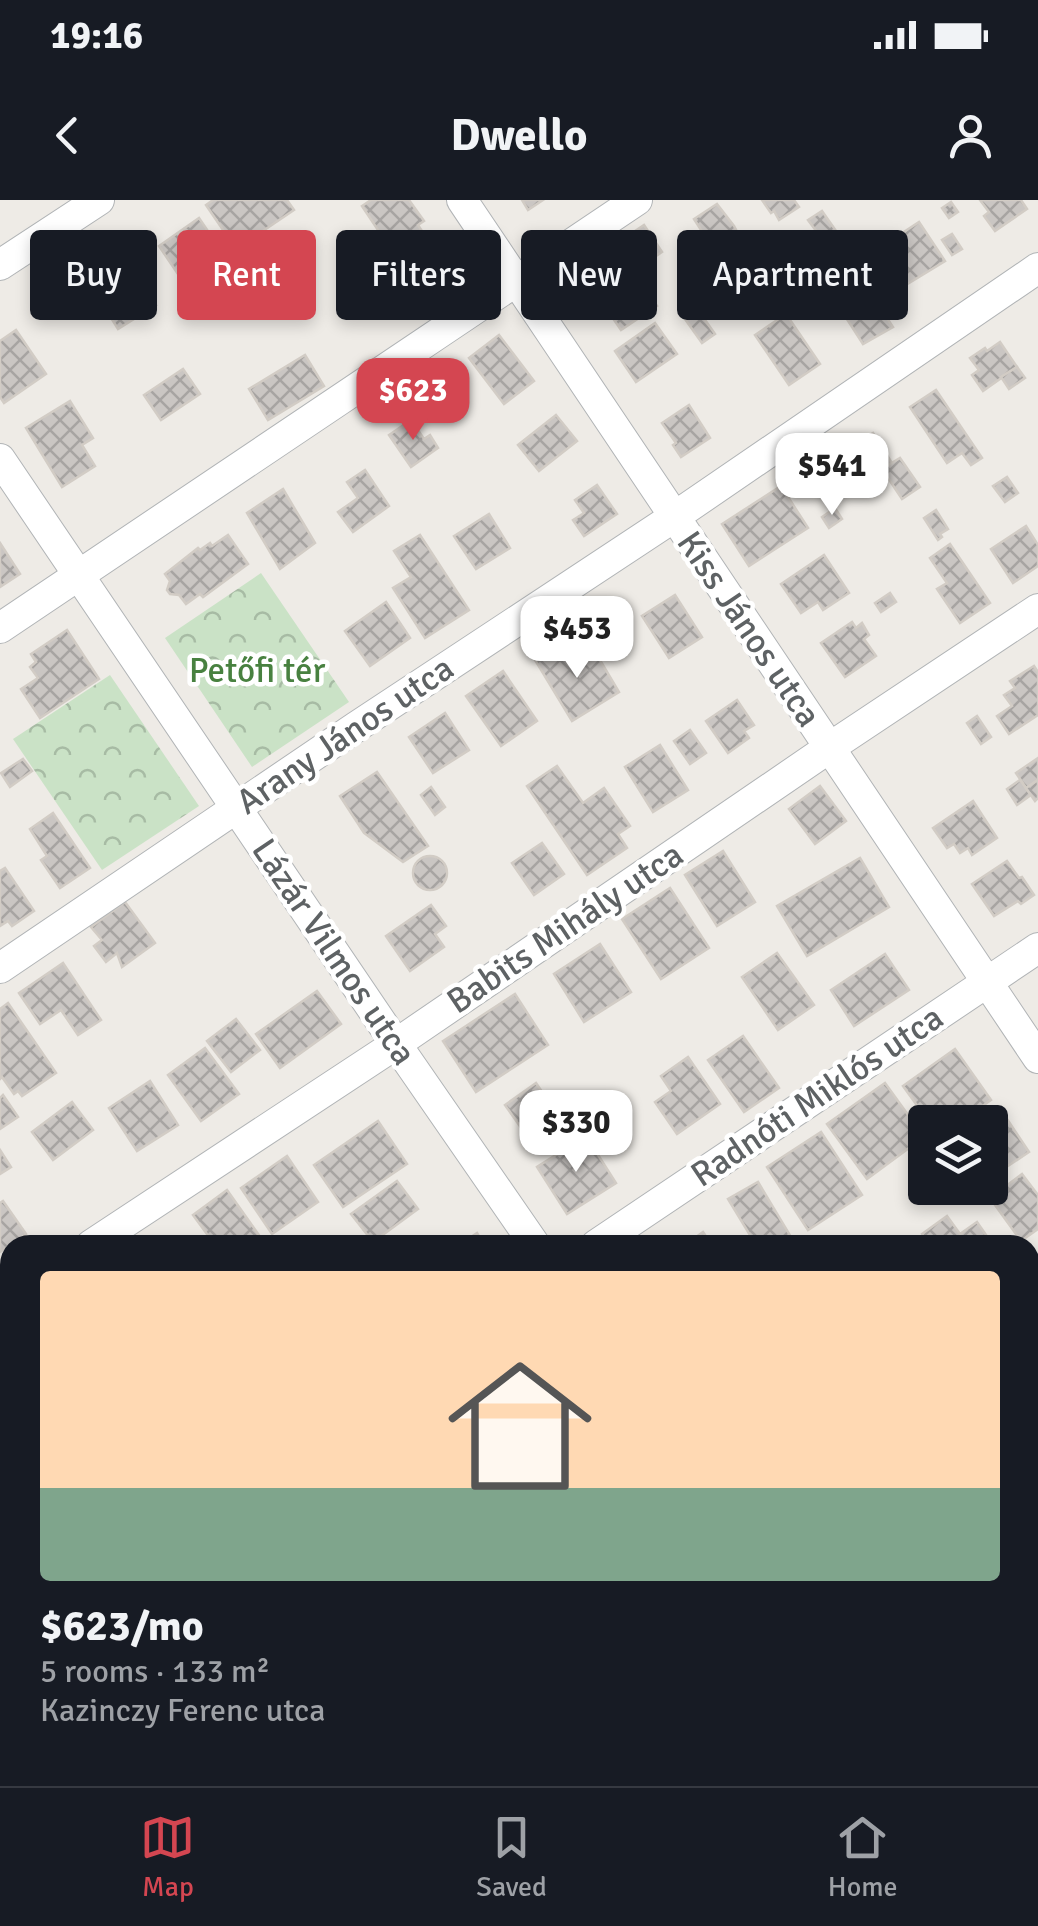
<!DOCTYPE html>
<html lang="en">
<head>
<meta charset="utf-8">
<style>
	:root { --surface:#171b24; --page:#242831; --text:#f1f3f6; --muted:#9ea1a6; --line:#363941; --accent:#d44651 }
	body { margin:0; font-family:Signika,sans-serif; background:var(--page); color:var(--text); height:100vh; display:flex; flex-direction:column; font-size:38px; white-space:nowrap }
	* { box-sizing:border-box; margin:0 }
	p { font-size:32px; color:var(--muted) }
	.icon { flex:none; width:55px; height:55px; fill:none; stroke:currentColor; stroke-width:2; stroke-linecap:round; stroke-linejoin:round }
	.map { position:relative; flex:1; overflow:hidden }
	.side { position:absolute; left:0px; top:1035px; width:1040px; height:552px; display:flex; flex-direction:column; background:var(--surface); border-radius:30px 30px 0 0; box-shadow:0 5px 15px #0003 }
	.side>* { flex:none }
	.hud { position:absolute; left:30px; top:30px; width:980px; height:90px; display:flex; gap:20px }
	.controls { position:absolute; left:908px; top:905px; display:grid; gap:20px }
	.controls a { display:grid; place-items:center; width:100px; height:100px; border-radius:10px; background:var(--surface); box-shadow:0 5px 15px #0003; font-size:50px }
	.price { position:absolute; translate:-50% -85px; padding:0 22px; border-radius:20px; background:#fff; color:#222; font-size:32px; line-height:65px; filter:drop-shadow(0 2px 5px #0008) }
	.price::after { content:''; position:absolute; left:50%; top:60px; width:30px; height:22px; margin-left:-15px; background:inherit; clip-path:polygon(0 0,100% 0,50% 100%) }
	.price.current { background:var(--accent); color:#fff }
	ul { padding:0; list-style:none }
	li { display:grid; align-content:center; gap:20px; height:530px; padding:0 40px }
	li span { display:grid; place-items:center; height:310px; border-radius:10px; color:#555 }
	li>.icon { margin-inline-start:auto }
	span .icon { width:180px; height:180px; fill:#fffc; stroke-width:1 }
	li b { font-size:42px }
	.pill { padding:0 35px; border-radius:10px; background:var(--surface); box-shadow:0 5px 15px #0003; font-size:35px; line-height:90px }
	.pill.current { background:var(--accent); color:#fff }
	.status { display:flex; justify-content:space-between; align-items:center; height:70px; padding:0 50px; background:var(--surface); direction:ltr }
	.status svg { height:28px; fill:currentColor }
	header { display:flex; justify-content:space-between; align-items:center; height:130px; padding:0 40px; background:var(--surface); font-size:45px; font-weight:700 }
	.dock { display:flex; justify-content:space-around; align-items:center; height:140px; border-top:2px solid var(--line); background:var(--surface); font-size:28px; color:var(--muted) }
	.dock a { display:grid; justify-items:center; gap:5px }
	.dock .current { color:var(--accent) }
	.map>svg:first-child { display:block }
	.forest { fill:url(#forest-crowns) }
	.building { fill:url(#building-cross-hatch); stroke:#d2ccc5; stroke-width:2.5 }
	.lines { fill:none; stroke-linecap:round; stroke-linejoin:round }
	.minor-casing { stroke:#b1b4b6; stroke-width:32 }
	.minor { stroke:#fff; stroke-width:30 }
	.labels { text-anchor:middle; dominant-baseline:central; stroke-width:9; stroke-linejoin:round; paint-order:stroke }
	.street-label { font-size:35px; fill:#5e6264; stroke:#fff }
	.park-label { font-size:35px; fill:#488140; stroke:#fff }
</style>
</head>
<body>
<div class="status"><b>19:16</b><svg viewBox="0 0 49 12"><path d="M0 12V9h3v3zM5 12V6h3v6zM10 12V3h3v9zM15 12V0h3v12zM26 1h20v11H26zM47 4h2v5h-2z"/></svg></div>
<header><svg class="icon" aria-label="back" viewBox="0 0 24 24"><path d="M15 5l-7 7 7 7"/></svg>Dwello<svg class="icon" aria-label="person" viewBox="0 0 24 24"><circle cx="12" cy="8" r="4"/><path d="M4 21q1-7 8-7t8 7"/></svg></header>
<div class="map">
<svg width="1038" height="1586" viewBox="0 0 1038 1586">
	<defs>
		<pattern id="forest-crowns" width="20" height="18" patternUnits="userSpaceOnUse" patternTransform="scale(2.5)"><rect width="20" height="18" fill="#cae2c6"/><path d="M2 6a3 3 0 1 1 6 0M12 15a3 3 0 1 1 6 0" fill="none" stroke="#a7bba4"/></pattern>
		<pattern id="building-cross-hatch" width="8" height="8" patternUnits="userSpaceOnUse" patternTransform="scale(2.5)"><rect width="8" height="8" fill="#cac6c3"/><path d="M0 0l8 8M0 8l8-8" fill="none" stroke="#a7a4a2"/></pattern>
	</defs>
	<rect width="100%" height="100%" fill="#eeebe6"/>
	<g class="forest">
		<polygon points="261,373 349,502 252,567 165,438"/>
		<polygon points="110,475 199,606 102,670 13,539"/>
	</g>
	<g class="building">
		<polygon points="213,0 287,0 294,10 236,49 206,5"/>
		<polygon points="371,0 409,0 424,21 418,25 427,39 388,67 372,43 382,36 362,6"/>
		<polygon points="522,0 543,0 528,10"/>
		<polygon points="762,0 794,0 799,7 779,20 774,11 771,13"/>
		<polygon points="980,0 1021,0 1027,9 995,31 984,16 989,12"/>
		<polygon points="951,2 958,12 949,18 942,8"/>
		<polygon points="717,4 734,26 748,53 741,56 747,67 730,78 729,76 724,78 715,61 704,65 693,41 705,36 694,19"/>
		<polygon points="822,11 836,31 823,40 808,20"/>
		<polygon points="199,18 222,52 182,80 159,46"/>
		<polygon points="919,22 945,61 904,86 896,74 889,78 872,53"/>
		<polygon points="644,25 662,52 650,60 632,33"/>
		<polygon points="952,34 962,49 952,55 942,40"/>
		<polygon points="834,38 893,127 863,144 845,116 855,109 817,49"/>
		<polygon points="445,51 477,99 442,123 424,97 417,102 402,80"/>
		<polygon points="125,58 156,105 118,129 88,81"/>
		<polygon points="625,59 635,74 606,94 596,78"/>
		<polygon points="635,74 657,106 621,130 608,111 615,106 606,94"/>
		<polygon points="698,110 715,134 702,143 685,119"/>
		<polygon points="786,114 820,164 789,185 755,135"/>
		<polygon points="655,123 677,154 636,182 615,151"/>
		<polygon points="16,130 46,174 4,203 0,197 0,141"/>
		<polygon points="499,135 534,181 504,204 469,158"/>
		<polygon points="1000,142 1017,167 983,191 972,175 979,170 970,158 985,148 987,151"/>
		<polygon points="305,155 324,186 268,220 249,189"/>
		<polygon points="1017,167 1025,178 1009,189 1001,177"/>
		<polygon points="183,169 200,194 161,220 144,195"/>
		<polygon points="936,190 982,258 971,265 962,253 947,263 910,207"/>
		<polygon points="70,201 93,238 82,245 95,266 62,287 26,228"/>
		<polygon points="689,205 710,238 681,257 673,245 676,243 662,223"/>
		<polygon points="556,215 577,241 539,271 518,245"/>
		<polygon points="411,220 424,239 430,235 438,248 411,267 389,235"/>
		<polygon points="873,233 892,263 870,277 866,271 856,278 837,248 855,236 859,242"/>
		<polygon points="900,258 920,287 902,299 882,269"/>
		<polygon points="365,270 389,306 353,332 338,312 358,298 347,282"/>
		<polygon points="1007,277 1018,293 1005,302 993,286"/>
		<polygon points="597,285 617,314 584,336 573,320 584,313 575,300"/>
		<polygon points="781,286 808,328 749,366 722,324"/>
		<polygon points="283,289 315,343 280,369 247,313"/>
		<polygon points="835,308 842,319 829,328 822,317"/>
		<polygon points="936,310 948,329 940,334 942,337 938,340 924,318"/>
		<polygon points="489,314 510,348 476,369 454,336"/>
		<polygon points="1026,326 1038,345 1038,366 1013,383 991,349"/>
		<polygon points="228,335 248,364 203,397 200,394 186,404 179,395 170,394 167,390 170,381 165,374 198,348 200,350 210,343 212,346"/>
		<polygon points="420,335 469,410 425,438 393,388 411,377 394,351"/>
		<polygon points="0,343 20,374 0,387"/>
		<polygon points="950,344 990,403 960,423 937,389 947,383 930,358"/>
		<polygon points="824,355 849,393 823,410 818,402 801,413 781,384"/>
		<polygon points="890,393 896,402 881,412 875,403"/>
		<polygon points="675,395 702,437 669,458 642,416"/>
		<polygon points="386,402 410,438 370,466 345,431"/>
		<polygon points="852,422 856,428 862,423 869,435 864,439 876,456 845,477 821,443"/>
		<polygon points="67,430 99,479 40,518 21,489 38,478 30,467 36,462 31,454"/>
		<polygon points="562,444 576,467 597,455 619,492 572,521 535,460"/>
		<polygon points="1034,466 1038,472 1038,515 1009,534 997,516 1012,506 1004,495 1015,488 1010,481"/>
		<polygon points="503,471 537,521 501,546 466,496"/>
		<polygon points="737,500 754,525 744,531 749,538 728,553 706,521"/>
		<polygon points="445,513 469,550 433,573 409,537"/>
		<polygon points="977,516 991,537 981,544 967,523"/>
		<polygon points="690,530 706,553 690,564 674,541"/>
		<polygon points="660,545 688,590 653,612 625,567"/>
		<polygon points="1038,558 1038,580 1026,588 1016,573"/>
		<polygon points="23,559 32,571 10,587 1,573"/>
		<polygon points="557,566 583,603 604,588 630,626 618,634 627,648 587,675 527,586"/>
		<polygon points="377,572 428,646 403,662 364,633 340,596"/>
		<polygon points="1020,580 1031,595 1017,605 1007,589"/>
		<polygon points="1038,580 1038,598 1035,601 1026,588"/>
		<polygon points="820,586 846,621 815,644 789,609"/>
		<polygon points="431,587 445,607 435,615 421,595"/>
		<polygon points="973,601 997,638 972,655 968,648 960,653 954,644 947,648 933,628"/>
		<polygon points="53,613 90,668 60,688 41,660 47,656 30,629"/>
		<polygon points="542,643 564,674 534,695 512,663"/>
		<polygon points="723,651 755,702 717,726 685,675"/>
		<circle cx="430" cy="673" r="17"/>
		<polygon points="860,658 889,707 807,756 777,706"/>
		<polygon points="1007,661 1019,678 1022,677 1034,695 1021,704 1018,701 994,716 972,684"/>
		<polygon points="5,668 34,711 12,726 8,721 0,726 0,671"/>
		<polygon points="670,688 709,748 661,779 622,719"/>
		<polygon points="125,702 155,743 122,767 117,753 106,762 94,746 102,740 91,727"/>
		<polygon points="431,705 446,726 435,734 444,747 410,771 386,736"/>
		<polygon points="600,744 631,792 584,822 554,774"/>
		<polygon points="777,753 814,805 778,830 742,777"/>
		<polygon points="885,754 909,790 854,826 831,790"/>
		<polygon points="63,763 101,820 78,835 61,810 40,824 19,793"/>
		<polygon points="317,791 341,824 280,868 256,834"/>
		<polygon points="515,794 548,845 476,892 443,841"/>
		<polygon points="8,803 56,873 22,896 18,891 14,894 2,877 0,879 0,809"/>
		<polygon points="236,819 260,850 231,872 207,841"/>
		<polygon points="743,836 779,888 744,912 708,860"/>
		<polygon points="205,848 239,894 201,921 168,875"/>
		<polygon points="955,849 991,900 960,922 929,922 903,886"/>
		<polygon points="688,857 720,904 677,934 655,902 671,891 661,876"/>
		<polygon points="150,881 178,925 137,951 109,908"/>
		<polygon points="536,883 560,918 529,939 505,905"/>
		<polygon points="885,883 924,937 867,979 827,924"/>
		<polygon points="3,895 18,917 0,929 0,898"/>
		<polygon points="72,902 93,930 53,960 32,932"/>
		<polygon points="999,907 1029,952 990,978 990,922 976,922"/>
		<polygon points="378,921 407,964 343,1007 314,965"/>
		<polygon points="821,932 862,995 808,1030 767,967"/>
		<polygon points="586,936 616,983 567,1014 537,967"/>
		<polygon points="0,950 11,967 0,974"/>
		<polygon points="287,956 318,1002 272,1034 241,988"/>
		<polygon points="1022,974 1038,995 1038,1029 1021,1041 990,998"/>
		<polygon points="397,981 418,1009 373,1042 351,1014"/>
		<polygon points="758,982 791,1037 778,1045 756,1045 728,999"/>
		<polygon points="227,990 266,1045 215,1045 193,1015"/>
		<polygon points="3,1001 26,1034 0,1052 0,1003"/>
		<polygon points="947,1016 960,1034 977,1022 993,1045 930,1045 922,1034"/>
		<polygon points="703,1032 712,1045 685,1045"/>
		<polygon points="477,1033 484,1045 459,1045"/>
		<polygon points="1038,1132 1038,1184 1030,1173 1030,1138"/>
		<polygon points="1038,1317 1038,1367 1030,1355 1030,1322"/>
		<polygon points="10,1326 10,1356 0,1342 0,1333"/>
		<polygon points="0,1442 10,1443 10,1488 0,1487"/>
		<polygon points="1038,1564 1038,1586 1016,1586 1015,1578 1030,1578 1030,1565"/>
		<polygon points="0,1573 10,1575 10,1578 36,1578 35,1586 0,1586"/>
		<rect x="137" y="1578" width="49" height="8"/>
		<polygon points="935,1578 970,1578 971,1586 936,1586"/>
	</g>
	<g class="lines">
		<defs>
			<g id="minor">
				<polyline points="462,0 1038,858"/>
				<polyline points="0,65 99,0"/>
				<polyline points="0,259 396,844 535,1045"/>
				<polyline points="0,428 637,0"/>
				<polyline points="0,768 356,527 674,317 1038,68"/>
				<polyline points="91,1045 396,844 829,548 1038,409"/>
				<polyline points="596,1045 1038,748"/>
				<polyline points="1030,1097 1038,1092"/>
				<polyline points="0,1105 10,1099"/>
				<polyline points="0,1190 10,1204"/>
				<polyline points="1030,1435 1038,1429"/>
				<polyline points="1030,1514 1038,1513"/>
				<polyline points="0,1531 10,1532"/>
				<polyline points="221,1586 221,1578"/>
				<polyline points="692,1586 692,1578"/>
			</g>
		</defs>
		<use href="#minor" class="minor-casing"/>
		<use href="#minor" class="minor"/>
	</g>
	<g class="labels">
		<g class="street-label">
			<text transform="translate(749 429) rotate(56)">Kiss János utca</text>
			<text transform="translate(345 535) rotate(-34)">Arany János utca</text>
			<text transform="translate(565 728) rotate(-34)">Babits Mihály utca</text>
			<text transform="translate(334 752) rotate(56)">Lázár Vilmos utca</text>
			<text transform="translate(817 896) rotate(-34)">Radnóti Miklós utca</text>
		</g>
		<g class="park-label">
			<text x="257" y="470">Petőfi tér</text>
		</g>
	</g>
</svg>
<div class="controls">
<a><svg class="icon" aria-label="layers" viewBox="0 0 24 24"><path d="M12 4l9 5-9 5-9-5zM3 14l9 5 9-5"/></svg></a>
</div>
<b class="price current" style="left:413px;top:243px">$623</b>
<b class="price" style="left:832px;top:318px">$541</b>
<b class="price" style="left:577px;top:481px">$453</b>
<b class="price" style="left:576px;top:975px">$330</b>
<div class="hud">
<a class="pill">Buy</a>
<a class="pill current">Rent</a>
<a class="pill">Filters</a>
<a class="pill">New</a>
<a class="pill">Apartment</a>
</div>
<section class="side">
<ul>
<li><span style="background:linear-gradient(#ffd9b3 70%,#7fa58c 0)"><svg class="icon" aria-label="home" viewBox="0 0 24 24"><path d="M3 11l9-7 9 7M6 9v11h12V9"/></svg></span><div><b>$623/mo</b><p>5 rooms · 133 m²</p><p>Kazinczy Ferenc utca</p></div></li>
</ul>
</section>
</div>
<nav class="dock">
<a class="current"><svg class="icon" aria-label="map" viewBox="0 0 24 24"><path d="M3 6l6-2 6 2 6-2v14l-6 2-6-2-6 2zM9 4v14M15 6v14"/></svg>Map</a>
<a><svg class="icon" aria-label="saved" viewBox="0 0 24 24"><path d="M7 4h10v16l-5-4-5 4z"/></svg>Saved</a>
<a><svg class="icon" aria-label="home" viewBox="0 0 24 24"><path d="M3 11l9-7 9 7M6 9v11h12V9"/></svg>Home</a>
</nav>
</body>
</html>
